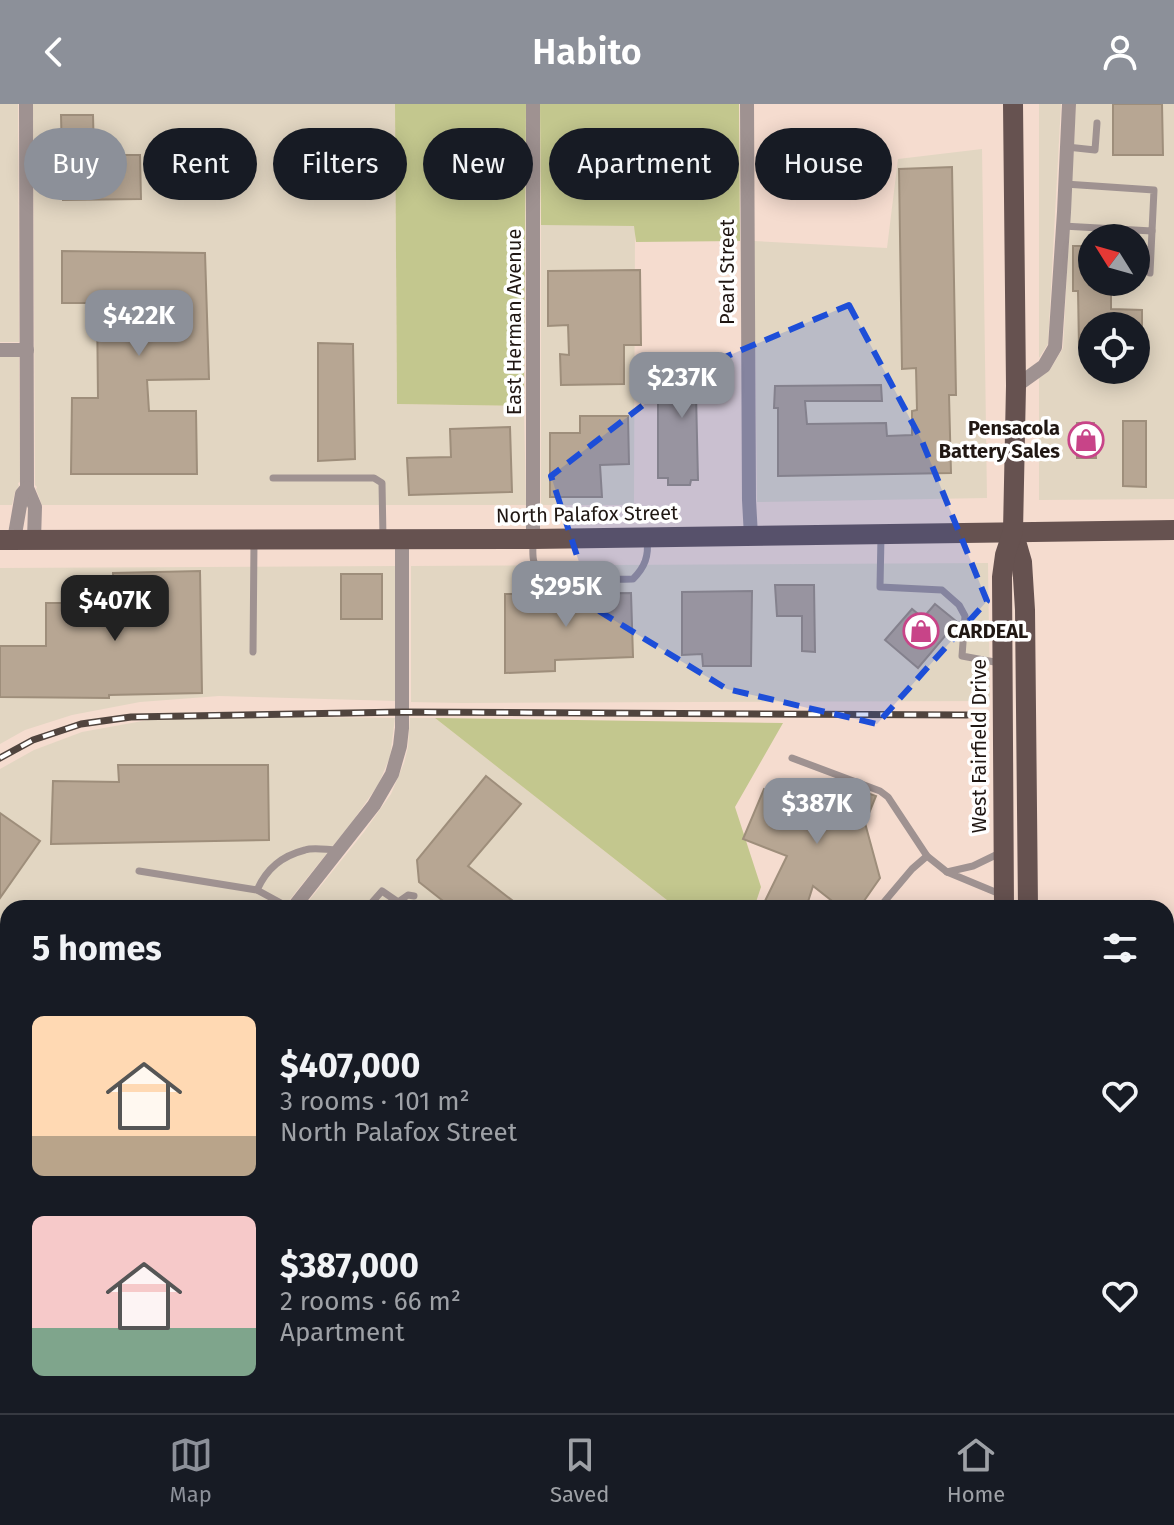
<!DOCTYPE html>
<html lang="en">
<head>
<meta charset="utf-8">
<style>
	:root { --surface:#171b24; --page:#242831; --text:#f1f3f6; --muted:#9ea1a6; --line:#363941; --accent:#8c9099 }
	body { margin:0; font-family:"Fira Sans",sans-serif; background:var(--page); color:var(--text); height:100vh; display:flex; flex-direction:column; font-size:30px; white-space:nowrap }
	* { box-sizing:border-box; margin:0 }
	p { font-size:26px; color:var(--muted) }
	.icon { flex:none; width:44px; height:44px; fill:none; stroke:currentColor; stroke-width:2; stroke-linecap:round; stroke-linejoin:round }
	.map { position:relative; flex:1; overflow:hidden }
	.side { position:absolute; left:0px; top:796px; width:1174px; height:514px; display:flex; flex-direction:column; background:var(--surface); border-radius:24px 24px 0 0; box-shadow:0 4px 20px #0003 }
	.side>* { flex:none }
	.top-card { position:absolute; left:24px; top:24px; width:1126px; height:72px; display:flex; gap:16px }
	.needle { width:52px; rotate:307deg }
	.fabs { position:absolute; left:1078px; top:120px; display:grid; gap:16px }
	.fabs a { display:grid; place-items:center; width:72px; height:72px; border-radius:50%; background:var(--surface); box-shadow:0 4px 20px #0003; font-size:40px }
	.price { position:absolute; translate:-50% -68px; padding:0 18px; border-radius:16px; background:var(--accent); color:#fff; font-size:26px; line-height:52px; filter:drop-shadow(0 2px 4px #0008) }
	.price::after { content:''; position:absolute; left:50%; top:48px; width:24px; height:18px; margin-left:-12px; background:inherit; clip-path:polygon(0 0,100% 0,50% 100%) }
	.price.active { background:#222; color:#fff }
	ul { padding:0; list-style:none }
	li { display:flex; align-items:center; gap:24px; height:200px; padding:0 32px }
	li span { display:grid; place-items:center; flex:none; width:224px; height:160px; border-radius:12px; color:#555 }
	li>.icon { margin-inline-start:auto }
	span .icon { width:96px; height:96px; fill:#fffc; stroke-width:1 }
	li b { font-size:34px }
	h2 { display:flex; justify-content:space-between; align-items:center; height:96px; padding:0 32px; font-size:34px }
	.chip { padding:0 28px; border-radius:36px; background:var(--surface); box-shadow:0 4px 20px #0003; font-size:28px; line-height:72px }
	.chip.active { background:var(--accent); color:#fff }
	header { display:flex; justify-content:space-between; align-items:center; height:104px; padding:0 32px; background:var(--accent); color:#fff; font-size:36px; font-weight:600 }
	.menu { display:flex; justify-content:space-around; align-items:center; height:112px; border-top:2px solid var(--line); background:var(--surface); font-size:22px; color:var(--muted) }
	.menu a { display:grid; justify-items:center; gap:4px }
	.menu .active { color:var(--accent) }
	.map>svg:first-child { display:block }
	.commercial { fill:#e2d6c2; fill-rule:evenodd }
	.green { fill:#c3c78e }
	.building { fill:#b7a693; stroke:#9e8e7b; stroke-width:2 }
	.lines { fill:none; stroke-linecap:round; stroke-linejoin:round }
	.lane { stroke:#9f9291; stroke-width:7 }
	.street { stroke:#9f9291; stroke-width:14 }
	.secondary { stroke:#7e6c6b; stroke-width:18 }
	.primary { stroke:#665250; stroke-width:20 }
	.rail-casing { stroke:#50443e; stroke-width:7 }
	.rail { stroke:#fff; stroke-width:4; stroke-dasharray:12; stroke-linecap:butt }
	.marked { fill:#1d4ed8; fill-opacity:0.2; stroke:#1d4ed8; stroke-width:6; stroke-dasharray:16 10; stroke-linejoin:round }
	.labels { text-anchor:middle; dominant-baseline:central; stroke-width:7; stroke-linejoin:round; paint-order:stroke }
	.street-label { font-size:20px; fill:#201713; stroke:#fff }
	.poi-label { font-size:20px; font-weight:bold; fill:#201713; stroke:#fff; text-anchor:end }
</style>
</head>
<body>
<header><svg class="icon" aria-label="back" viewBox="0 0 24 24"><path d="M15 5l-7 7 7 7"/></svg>Habito<svg class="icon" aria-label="person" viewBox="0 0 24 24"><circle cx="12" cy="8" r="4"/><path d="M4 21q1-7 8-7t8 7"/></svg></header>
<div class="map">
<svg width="1174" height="1309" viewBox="0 0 1174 1309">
	<rect width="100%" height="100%" fill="#f5dccf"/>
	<g class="commercial">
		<polygon points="0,0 18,0 19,238 0,238"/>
		<polygon points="33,0 395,0 397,300 524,302 526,401 42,401 36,385 37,383 35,381"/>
		<polygon points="1039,0 1061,0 1048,240 1039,254"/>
		<path d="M 1076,0 L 1174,0 L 1174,395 L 1039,396 L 1039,274 L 1050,266 L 1063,244 ZM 1092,134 L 1136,134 L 1136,178 L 1092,178 ZM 1092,222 L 1136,222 L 1136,266 L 1092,266 Z"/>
		<polygon points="982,45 987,394 757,398 754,137 887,144 898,55"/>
		<polygon points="541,121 635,121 634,401 541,401"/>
		<polygon points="0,253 19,253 20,378 18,379 19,382 15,388 12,401 0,401"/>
		<polygon points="988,459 990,597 462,599 411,598 411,462"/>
		<polygon points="396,462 396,597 219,592 140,598 72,611 25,626 0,640 0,464"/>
		<polygon points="219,612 395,614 390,653 378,681 352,718 283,804 8,804 8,1149 0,1159 0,665 34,646 82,628 148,616"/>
		<polygon points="410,614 435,614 677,804 303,804 364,728 391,690 404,659 408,643"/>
		<polygon points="1174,1060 1174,1176 1166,1170 1166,1069"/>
		<polygon points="8,1174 8,1276 0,1269 0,1184"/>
		<polygon points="1166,1187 1174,1194 1174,1309 962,1309 967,1302 1166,1302"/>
		<polygon points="0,1287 8,1293 8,1302 19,1302 28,1309 0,1309"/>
		<polygon points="41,1302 814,1302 808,1309 49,1309"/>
	</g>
	<g class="green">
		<polygon points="395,0 526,0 524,302 397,300"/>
		<polygon points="540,0 739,0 740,137 636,138 634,122 541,121"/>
		<polygon points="435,614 783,619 735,703 761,783 754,804 677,804"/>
	</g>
	<g class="building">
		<polygon points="1113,0 1162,0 1163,51 1113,51"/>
		<polygon points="61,11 93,11 94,51 140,51 141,95 63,96"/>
		<polygon points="952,63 956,291 949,291 951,369 778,372 778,304 774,304 775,282 881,281 882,297 805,297 807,320 886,319 887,332 912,331 912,307 917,306 916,264 902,265 899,65"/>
		<polygon points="1073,142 1092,142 1092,178 1111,178 1111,205 1142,206 1142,222 1092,222 1092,243 1079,243 1078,187 1073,187"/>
		<polygon points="62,147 205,149 209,275 147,276 149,307 196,307 197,370 71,370 72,294 98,294 97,199 62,199"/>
		<polygon points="640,166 641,241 624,241 624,280 561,281 560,250 569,251 568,221 548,222 548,167"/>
		<polygon points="318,239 353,240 355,355 318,357"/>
		<polygon points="655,266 728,267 728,290 696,290 698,376 691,376 690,381 668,381 668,374 658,374 658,294 654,294"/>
		<polygon points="580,312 628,312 629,360 600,361 602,393 550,393 550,329 580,329"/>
		<polygon points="1123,317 1146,317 1146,383 1123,382"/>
		<polygon points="1077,319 1094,319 1096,354 1077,354"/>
		<polygon points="510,323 512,388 409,391 407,354 451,353 450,325"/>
		<polygon points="200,467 202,589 109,591 109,594 0,593 0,542 46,542 46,499 114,499 113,469"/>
		<rect x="341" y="470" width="41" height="45"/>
		<polygon points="775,481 814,481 815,548 802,547 802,512 777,512"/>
		<polygon points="752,487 751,562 703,562 702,550 682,551 682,488"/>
		<polygon points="631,489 633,553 555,556 555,567 505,569 505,490"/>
		<polygon points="935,500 957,518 918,564 885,536 912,505 923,514"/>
		<polygon points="118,661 268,661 269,736 51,740 53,677 119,678"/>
		<polygon points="486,672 521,700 468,762 522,804 452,804 419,778 417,756"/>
		<polygon points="790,681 839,699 845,681 876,692 865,719 880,774 859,804 841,804 813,782 806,804 777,804 764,799 787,752 743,735 764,685 785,694"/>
		<polygon points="0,709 40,737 0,794"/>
	</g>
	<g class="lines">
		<g class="lane">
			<polyline points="1067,43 1095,46 1097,19"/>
			<polyline points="1063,122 1152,127 1154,86 1065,80"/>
			<polyline points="1150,169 1152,127"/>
			<polyline points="273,374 374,374 382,379 383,434"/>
			<polyline points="881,432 880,483 942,486 959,501 965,512 962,552 1000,559"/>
			<path d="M 533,438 C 533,448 531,460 540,467 C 552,479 614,475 633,475 C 645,463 649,452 647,435"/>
			<polyline points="253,548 254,438"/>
			<polyline points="792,654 880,687 888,693 927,752 947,768"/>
			<polyline points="139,767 257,786"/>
			<polyline points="1000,790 947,768 973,762 1002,748"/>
			<polyline points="398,798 408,791 414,792"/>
			<path d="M 290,804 L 257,786 C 267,764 282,752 305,746 C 314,743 327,746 337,746"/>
			<polyline points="367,804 382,787 398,798"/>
			<polyline points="879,804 912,765 927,752"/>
			<polyline points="0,1085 8,1092"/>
			<polyline points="0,1179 8,1185"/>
			<polyline points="0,1231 8,1237"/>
			<polyline points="85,1302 93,1309"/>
			<polyline points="433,1302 442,1309"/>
			<polyline points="485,1302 494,1309"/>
			<polyline points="789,1302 797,1308 801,1302"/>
			<polyline points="969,1302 979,1309"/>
			<polyline points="146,1309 151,1302"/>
			<polyline points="653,1309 659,1302"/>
			<polyline points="704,1309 709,1302"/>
			<polyline points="1001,1309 1007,1302"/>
		</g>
		<g class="street">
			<polyline points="26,0 27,384 35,403 34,436"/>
			<polyline points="533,0 533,435"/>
			<polyline points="747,0 749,396 751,432"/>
			<polyline points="0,246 27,246"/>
			<polyline points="1016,282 1044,262 1055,243 1064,108 1069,0"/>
			<polyline points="14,436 22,390 27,384"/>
			<polyline points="293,804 374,701 392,670 400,642 402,624 402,436"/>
			<polyline points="0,1172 8,1162"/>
			<polyline points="1166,1178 1174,1185"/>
			<polyline points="0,1278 8,1285"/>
			<polyline points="30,1302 38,1309"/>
			<polyline points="824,1302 833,1309"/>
			<polyline points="848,1302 856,1309"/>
		</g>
		<g class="secondary">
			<polyline points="1166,1029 1174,1023"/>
			<polyline points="1166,1057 1174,1047"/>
		</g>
		<g class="primary">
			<polyline points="1013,427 1022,458 1025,506 1028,804"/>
			<polyline points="0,436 533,435 1174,426"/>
			<polyline points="1004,804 1002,473 1005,451 1013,427 1016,282 1013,0"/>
			<polyline points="941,1309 948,1302"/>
		</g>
		<defs>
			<polyline id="rail" points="0,654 33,636 81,620 131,613 403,608 967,611"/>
		</defs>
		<use href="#rail" class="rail-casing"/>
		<use href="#rail" class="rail"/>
	</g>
	<path class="marked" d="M 849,201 L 922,337 L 987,497 L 877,620 L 727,585 L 594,504 L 551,372 L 682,271 Z"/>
	<defs>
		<symbol id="shop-ring" viewBox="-11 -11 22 22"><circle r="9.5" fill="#fff" stroke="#c84488" stroke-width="1.5"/><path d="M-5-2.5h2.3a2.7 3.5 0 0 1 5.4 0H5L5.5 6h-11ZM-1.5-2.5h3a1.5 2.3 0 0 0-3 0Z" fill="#c84488"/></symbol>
	</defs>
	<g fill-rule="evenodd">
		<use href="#shop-ring" x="1066" y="316" width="40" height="40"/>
		<use href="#shop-ring" x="901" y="507" width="40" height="40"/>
	</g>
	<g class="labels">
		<g class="street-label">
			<text transform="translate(727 168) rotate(-90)">Pearl Street</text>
			<text transform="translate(514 218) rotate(-90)">East Herman Avenue</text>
			<text transform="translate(587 410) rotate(-1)">North Palafox Street</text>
			<text transform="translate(979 642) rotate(-90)">West Fairfield Drive</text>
		</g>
		<g class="poi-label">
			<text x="1060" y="324">Pensacola<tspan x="1060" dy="23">Battery Sales</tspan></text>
			<text x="947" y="527" text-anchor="start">CARDEAL</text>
		</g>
	</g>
</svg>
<div class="fabs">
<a><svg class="needle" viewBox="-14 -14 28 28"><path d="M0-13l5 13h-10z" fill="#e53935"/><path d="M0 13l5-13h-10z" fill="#9ea1a6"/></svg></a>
<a><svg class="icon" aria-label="locate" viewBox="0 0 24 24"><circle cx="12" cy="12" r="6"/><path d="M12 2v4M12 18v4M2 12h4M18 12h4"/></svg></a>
</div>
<b class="price" style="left:139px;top:254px">$422K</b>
<b class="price" style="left:682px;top:316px">$237K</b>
<b class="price" style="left:566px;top:525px">$295K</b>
<b class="price active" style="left:115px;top:539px">$407K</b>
<b class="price" style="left:817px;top:742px">$387K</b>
<div class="top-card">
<a class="chip active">Buy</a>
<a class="chip">Rent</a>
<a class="chip">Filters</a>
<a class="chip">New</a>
<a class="chip">Apartment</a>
<a class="chip">House</a>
</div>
<section class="side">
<h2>5 homes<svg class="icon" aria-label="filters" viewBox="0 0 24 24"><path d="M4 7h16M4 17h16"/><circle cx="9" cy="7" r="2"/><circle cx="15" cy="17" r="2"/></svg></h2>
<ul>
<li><span style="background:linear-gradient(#ffd9b3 75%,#b9a48a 0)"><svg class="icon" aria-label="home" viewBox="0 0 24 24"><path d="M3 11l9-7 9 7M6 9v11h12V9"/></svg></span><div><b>$407,000</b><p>3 rooms · 101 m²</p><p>North Palafox Street</p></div><svg class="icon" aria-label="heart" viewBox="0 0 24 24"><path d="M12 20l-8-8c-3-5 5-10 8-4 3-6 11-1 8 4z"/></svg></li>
<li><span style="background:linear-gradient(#f6c9c9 70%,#7fa58c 0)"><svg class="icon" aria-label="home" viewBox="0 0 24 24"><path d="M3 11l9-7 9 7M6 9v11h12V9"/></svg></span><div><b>$387,000</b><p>2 rooms · 66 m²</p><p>Apartment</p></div><svg class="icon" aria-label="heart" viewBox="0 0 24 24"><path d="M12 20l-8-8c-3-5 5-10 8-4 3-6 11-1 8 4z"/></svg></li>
</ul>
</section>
</div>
<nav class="menu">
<a class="active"><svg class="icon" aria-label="map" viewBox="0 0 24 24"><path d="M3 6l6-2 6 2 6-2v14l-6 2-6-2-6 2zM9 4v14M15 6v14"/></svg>Map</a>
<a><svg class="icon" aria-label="saved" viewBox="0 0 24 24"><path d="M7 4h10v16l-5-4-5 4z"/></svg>Saved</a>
<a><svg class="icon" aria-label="home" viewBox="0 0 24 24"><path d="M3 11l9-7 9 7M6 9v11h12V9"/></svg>Home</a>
</nav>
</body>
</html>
